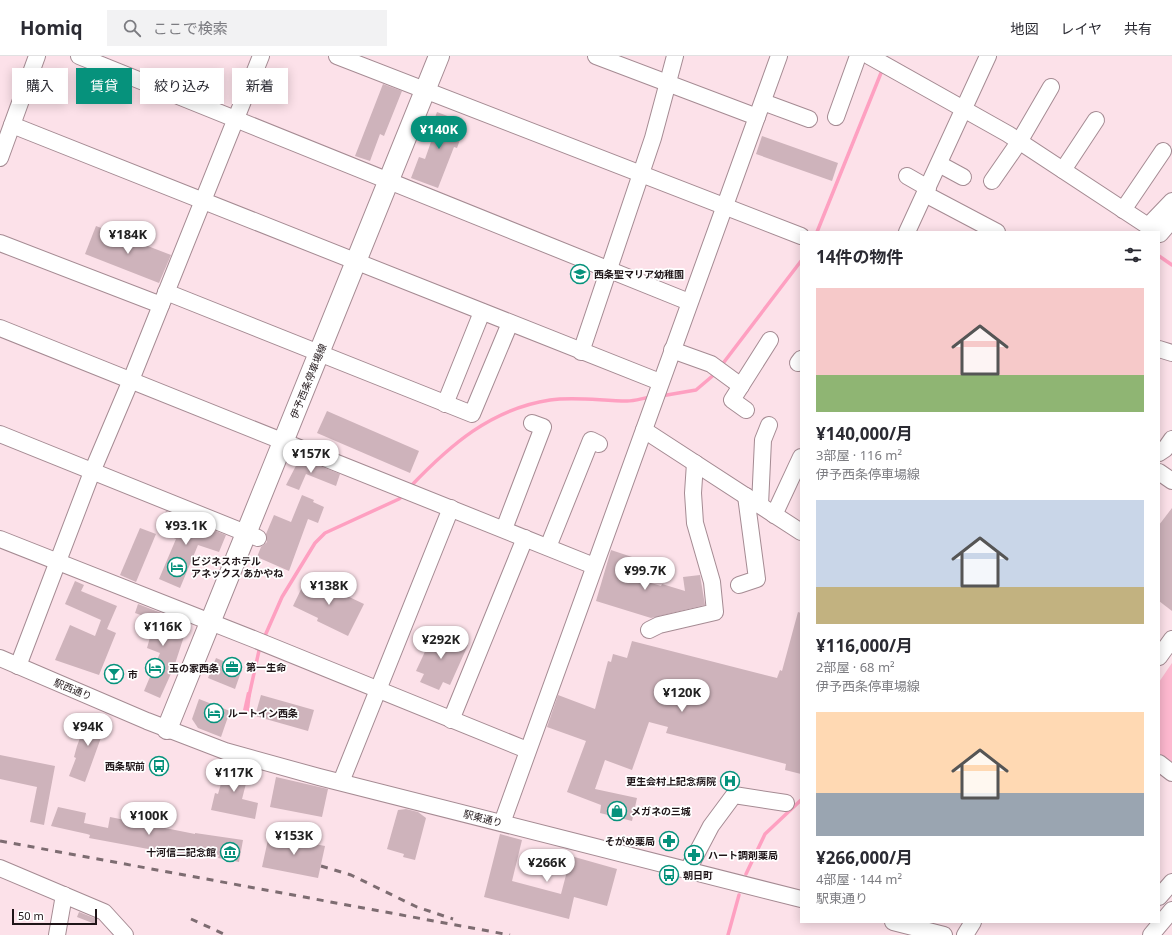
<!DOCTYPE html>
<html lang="ja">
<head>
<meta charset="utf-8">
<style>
	:root { --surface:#fff; --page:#f2f2f3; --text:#2b2b33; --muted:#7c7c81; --line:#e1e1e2; --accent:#06927c }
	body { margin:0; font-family:"Noto Sans","Noto Sans JP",sans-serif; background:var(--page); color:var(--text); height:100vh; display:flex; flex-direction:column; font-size:15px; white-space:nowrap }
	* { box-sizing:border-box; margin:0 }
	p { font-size:13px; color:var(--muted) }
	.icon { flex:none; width:22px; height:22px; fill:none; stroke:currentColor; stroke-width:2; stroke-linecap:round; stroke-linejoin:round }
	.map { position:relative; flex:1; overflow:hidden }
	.panel { position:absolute; left:800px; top:175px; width:360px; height:692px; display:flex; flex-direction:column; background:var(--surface); border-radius:0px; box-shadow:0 2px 10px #0003 }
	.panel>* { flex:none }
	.top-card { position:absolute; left:12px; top:12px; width:380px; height:36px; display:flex; gap:8px }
	.scale { position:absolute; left:12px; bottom:10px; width:85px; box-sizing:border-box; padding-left:4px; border:2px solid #1f1518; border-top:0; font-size:11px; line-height:14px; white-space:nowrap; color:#1f1518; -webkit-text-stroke:3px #fff; paint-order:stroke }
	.price { position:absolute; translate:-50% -34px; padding:0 9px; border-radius:14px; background:#fff; color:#222; font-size:13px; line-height:26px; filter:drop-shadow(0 1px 2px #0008) }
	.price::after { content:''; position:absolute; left:50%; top:24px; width:12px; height:9px; margin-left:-6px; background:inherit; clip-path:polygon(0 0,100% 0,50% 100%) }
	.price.active { background:var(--accent); color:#fff }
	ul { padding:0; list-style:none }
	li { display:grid; align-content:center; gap:8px; height:212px; padding:0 16px }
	li span { display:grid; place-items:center; height:124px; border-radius:0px; color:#555 }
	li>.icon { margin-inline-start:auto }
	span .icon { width:72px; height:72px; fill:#fffc; stroke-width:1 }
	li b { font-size:17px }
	h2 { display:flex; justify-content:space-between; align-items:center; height:48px; padding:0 16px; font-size:17px }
	.pill { padding:0 14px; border-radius:0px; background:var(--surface); box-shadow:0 2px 10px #0003; font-size:14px; line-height:36px }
	.pill.active { background:var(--accent); color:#fff }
	header { display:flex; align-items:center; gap:24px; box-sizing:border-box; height:56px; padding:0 20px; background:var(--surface); border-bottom:1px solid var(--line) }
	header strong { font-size:19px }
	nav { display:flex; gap:22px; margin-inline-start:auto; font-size:14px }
	.search { width:280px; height:36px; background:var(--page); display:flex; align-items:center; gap:10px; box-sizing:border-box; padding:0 14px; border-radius:0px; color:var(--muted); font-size:15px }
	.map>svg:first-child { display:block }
	.green { fill:#fdb8cf }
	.water { fill:#fea0c1 }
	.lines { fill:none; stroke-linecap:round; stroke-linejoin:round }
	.stream { stroke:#fea0c1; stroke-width:3.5 }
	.building { fill:#ceb3bb }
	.minor-casing { stroke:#a58b93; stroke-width:18 }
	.major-casing { stroke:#a58b93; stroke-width:22 }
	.minor { stroke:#fff; stroke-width:16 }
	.major { stroke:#fff; stroke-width:20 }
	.rail { stroke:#7d6c71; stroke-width:3; stroke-dasharray:7 7; stroke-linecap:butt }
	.labels { text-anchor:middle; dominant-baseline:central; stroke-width:3.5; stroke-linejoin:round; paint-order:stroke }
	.poi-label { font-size:10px; font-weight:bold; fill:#1f1518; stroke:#fff; text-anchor:start }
	.street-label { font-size:10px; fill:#1f1518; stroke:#fff }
</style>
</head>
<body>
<header>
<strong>Homiq</strong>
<div class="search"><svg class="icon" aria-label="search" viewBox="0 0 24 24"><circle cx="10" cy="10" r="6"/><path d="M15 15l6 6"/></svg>ここで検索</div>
<nav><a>地図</a><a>レイヤ</a><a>共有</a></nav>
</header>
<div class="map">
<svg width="1172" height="879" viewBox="0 0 1172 879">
	<rect width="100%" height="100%" fill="#fce1e9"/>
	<polygon class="green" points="1172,607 1172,707 1159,697 1159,626"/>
	<polygon class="water" points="247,636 251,637 249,656 243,654"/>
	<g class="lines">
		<g class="stream">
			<polyline points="817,176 883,12"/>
			<polyline points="1159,200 1172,209"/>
			<polyline points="721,310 801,205"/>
			<polyline points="661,340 696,334 716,317"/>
			<path d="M 410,431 C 450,389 491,353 550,344 C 575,340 602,345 627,345 C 635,345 643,342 651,341"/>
			<polyline points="264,582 282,541 315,487 325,477 399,443 403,439"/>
			<polyline points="249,640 260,590"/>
			<polyline points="746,818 765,778 801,744"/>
			<polyline points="728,879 739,839"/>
		</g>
	</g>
	<g class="building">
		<polygon points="383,28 402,35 384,80 380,78 370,105 355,100"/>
		<polygon points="437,56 466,67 457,92 454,91 438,132 411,122 419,101 425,103 432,83 428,81"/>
		<polygon points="762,80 838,107 832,125 756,98"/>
		<polygon points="96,170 171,199 159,227 85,198"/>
		<polygon points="327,355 419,395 410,417 317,377"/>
		<polygon points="300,402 340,418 336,430 306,418 299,434 286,429"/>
		<polygon points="302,439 314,444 313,446 324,451 318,467 308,463 289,515 257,501 261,491 267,486 266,478 274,459 291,466"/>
		<polygon points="1172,452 1172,555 1159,545 1159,469"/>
		<polygon points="166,455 226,479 219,496 198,489 180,532 159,523 176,483 158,475"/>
		<polygon points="140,472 156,478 136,526 120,519"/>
		<polygon points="611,494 635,502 629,520 661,530 662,528 685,535 683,521 700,519 705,549 651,562 596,545"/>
		<polygon points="307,521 364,548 348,580 317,565 318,562 293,550"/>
		<polygon points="75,525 84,529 81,535 117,550 107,573 116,577 99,619 55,604 70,569 95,580 101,564 65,548"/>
		<polygon points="138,548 190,568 189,572 187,571 174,611 160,642 144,635 160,597 147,592 155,564 135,557"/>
		<polygon points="798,556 801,557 801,718 785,714 786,708 666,677 668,671 649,666 632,714 605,704 595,733 637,742 632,765 600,757 601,749 567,736 586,685 547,671 558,639 595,653 608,605 611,606 613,598 627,602 632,585 777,622 780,614 782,615"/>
		<polygon points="435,574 468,589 450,629 443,626 439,634 420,626 424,618 416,615"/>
		<polygon points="216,602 242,613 235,633 208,622"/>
		<polygon points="261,639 314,654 308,675 255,660"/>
		<polygon points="199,643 230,655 221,681 198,672 192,663"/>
		<polygon points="89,658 107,665 85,726 69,720 76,702 74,701 77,690"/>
		<polygon points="0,699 55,710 44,769 30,766 37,731 0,723"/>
		<polygon points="231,706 250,712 242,743 258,747 255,763 211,754 215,737 218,738 227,707"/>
		<polygon points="276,721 328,733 322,761 270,751"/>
		<polygon points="58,751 86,757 84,767 108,772 110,761 195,778 195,777 243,784 239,806 218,802 219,799 187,793 186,800 89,782 90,779 87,778 51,770"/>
		<polygon points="406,753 418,756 426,762 415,804 403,801 404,798 387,793 398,754"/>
		<polygon points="500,778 522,784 512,825 561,838 571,800 617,813 607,850 574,841 569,863 484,841"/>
		<polygon points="269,779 325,790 318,822 262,811"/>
		<polygon points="79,856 97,863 95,868 77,861"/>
	</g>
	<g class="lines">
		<defs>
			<g id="minor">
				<polyline points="79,0 689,246"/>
				<polyline points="337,0 801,180"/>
				<polyline points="596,0 757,61"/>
				<polyline points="869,0 1008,78 1157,176"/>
				<polyline points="763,46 809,63"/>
				<polyline points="836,61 858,0"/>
				<polyline points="12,69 660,326"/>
				<polyline points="0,102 37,0"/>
				<polyline points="939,108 963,121"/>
				<polyline points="1063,114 1096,64"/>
				<polyline points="907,120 928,132"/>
				<polyline points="992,125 1019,86 1051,31"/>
				<polyline points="925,138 997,176"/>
				<polyline points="1123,154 1163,95"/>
				<polyline points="1148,170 1172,145"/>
				<polyline points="907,176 988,0"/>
				<polyline points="1160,178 1172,164"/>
				<polyline points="0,187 161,249"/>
				<polyline points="166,236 472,358 510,267"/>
				<polyline points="0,272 594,510"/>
				<polyline points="1159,293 1172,297"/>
				<polyline points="672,294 711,308 741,330"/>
				<polyline points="581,296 653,82 675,0"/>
				<polyline points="798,307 801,303"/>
				<polyline points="445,348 482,256"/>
				<polyline points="746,354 732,344 770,284"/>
				<polyline points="644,374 801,476"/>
				<polyline points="0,378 258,482"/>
				<polyline points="1159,397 1165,393 1172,383"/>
				<polyline points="1159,416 1172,425"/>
				<polyline points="760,449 763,384 769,369"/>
				<polyline points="774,459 801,401"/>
				<polyline points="504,473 543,371 532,367"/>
				<polyline points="0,483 256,584 527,694"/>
				<polyline points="548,491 591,384 599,388"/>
				<polyline points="739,529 757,523 746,440"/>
				<polyline points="649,574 659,569 715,556 712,526 695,467 693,437 695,407"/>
				<polyline points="1159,601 1172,583"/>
				<polyline points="0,602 147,665 225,695 319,721 801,843"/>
				<polyline points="18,610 92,416 131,324 261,0"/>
				<polyline points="451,664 525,482"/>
				<polyline points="1159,707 1172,717"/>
				<polyline points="341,726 451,452"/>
				<polyline points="502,767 779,0"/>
				<polyline points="0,812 104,856 125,879"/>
				<polyline points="690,814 691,808 711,770 734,739 786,747"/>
				<polyline points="1159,841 1172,826"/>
				<polyline points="893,866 944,879"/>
				<polyline points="57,879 64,839"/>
				<polyline points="965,879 973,866"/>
				<polyline points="1151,879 1172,854"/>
			</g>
			<polyline id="major" points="167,673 439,0"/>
		</defs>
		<use href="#minor" class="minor-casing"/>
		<use href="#major" class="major-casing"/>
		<use href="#minor" class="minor"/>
		<use href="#major" class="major"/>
		<g class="rail">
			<polyline points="0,785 510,879"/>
			<polyline points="321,810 351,819 417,851 453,863"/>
			<polyline points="191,863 226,879"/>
		</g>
	</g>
	<defs>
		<symbol id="school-ring" viewBox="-11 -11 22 22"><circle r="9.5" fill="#fff" stroke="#06927c" stroke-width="1.5"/><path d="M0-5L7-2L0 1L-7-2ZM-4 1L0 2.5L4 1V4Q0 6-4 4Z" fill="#06927c"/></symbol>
		<symbol id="hotel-ring" viewBox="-11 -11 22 22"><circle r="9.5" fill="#fff" stroke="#06927c" stroke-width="1.5"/><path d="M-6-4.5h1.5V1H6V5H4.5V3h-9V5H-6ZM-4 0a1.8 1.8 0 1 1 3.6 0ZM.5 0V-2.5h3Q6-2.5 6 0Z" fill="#06927c"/></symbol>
		<symbol id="office-ring" viewBox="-11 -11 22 22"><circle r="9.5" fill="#fff" stroke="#06927c" stroke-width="1.5"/><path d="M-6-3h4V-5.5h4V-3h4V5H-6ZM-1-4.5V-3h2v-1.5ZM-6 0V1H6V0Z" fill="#06927c"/></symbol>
		<symbol id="bar-ring" viewBox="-11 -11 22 22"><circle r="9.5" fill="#fff" stroke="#06927c" stroke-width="1.5"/><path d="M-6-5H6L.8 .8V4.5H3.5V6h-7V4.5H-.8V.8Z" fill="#06927c"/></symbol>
		<symbol id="bus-ring" viewBox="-11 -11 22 22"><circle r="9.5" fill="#fff" stroke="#06927c" stroke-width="1.5"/><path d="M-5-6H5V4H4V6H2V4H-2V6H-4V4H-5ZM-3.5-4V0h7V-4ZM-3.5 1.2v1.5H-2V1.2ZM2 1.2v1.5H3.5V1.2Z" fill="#06927c"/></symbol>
		<symbol id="hospital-ring" viewBox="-11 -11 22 22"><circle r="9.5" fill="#fff" stroke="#06927c" stroke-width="1.5"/><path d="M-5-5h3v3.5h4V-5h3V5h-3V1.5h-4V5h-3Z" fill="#06927c"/></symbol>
		<symbol id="shop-ring" viewBox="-11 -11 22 22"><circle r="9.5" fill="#fff" stroke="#06927c" stroke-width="1.5"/><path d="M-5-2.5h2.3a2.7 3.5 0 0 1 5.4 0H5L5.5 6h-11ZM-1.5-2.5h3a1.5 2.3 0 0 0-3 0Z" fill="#06927c"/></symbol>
		<symbol id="pharmacy-ring" viewBox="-11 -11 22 22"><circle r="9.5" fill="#fff" stroke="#06927c" stroke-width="1.5"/><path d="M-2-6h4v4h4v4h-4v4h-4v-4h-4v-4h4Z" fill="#06927c"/></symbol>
		<symbol id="museum-ring" viewBox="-11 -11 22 22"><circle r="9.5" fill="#fff" stroke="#06927c" stroke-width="1.5"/><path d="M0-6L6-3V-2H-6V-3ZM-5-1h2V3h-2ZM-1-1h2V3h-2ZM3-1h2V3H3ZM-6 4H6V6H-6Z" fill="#06927c"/></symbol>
	</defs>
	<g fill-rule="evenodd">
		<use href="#school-ring" x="569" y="207" width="22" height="22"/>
		<use href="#hotel-ring" x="166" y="500" width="22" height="22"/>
		<use href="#office-ring" x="221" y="600" width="22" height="22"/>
		<use href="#hotel-ring" x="144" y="601" width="22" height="22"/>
		<use href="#bar-ring" x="103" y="607" width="22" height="22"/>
		<use href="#hotel-ring" x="203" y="646" width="22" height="22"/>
		<use href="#bus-ring" x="148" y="699" width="22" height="22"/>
		<use href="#hospital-ring" x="719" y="714" width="22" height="22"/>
		<use href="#shop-ring" x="606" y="744" width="22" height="22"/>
		<use href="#pharmacy-ring" x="658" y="774" width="22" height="22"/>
		<use href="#museum-ring" x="219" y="785" width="22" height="22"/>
		<use href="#pharmacy-ring" x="683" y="788" width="22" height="22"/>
		<use href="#bus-ring" x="658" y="808" width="22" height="22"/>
	</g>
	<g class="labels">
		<g class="poi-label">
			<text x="594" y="218">西条聖マリア幼稚園</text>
			<text x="191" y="505">ビジネスホテル<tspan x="191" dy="12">アネックス あかやね</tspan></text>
			<text x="246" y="611">第一生命</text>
			<text x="169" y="612">玉の家西条</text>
			<text x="128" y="618">市</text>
			<text x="228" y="657">ルートイン西条</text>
			<text x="145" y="710" text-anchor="end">西条駅前</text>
			<text x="716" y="725" text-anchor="end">更生会村上記念病院</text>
			<text x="631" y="755">メガネの三城</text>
			<text x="655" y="785" text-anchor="end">そがめ薬局</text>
			<text x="216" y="796" text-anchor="end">十河信二記念館</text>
			<text x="708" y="799">ハート調剤薬局</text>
			<text x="683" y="819">朝日町</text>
		</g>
		<g class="street-label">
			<text transform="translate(308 325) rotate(-68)">伊予西条停車場線</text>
			<text transform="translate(73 633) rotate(22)">駅西通り</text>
			<text transform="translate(483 762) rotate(14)">駅東通り</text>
		</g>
	</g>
</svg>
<div class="scale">50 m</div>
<b class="price active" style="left:439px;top:94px">¥140K</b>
<b class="price" style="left:128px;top:199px">¥184K</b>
<b class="price" style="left:311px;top:418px">¥157K</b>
<b class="price" style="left:186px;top:490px">¥93.1K</b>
<b class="price" style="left:645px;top:535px">¥99.7K</b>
<b class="price" style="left:329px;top:550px">¥138K</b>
<b class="price" style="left:163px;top:591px">¥116K</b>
<b class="price" style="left:441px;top:604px">¥292K</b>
<b class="price" style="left:682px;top:657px">¥120K</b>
<b class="price" style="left:88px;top:691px">¥94K</b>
<b class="price" style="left:234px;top:737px">¥117K</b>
<b class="price" style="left:149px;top:780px">¥100K</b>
<b class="price" style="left:294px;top:800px">¥153K</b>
<b class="price" style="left:547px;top:827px">¥266K</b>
<div class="top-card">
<a class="pill">購入</a>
<a class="pill active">賃貸</a>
<a class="pill">絞り込み</a>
<a class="pill">新着</a>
</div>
<section class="panel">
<h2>14件の物件<svg class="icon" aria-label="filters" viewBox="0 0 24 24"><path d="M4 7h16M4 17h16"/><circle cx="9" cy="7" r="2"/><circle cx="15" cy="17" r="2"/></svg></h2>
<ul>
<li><span style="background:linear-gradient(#f6c9c9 70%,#8fb573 0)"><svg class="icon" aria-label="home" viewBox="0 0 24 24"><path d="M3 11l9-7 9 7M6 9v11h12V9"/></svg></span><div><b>¥140,000/月</b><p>3部屋 · 116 m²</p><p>伊予西条停車場線</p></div></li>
<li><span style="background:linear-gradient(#c9d6e8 70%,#c2b280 0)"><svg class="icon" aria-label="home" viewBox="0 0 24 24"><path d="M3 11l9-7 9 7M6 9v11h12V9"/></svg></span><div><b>¥116,000/月</b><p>2部屋 · 68 m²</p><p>伊予西条停車場線</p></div></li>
<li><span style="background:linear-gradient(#ffd9b3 65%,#9aa5b1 0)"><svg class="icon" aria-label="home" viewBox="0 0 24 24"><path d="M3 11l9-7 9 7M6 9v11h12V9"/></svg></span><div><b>¥266,000/月</b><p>4部屋 · 144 m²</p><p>駅東通り</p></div></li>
</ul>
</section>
</div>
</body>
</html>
